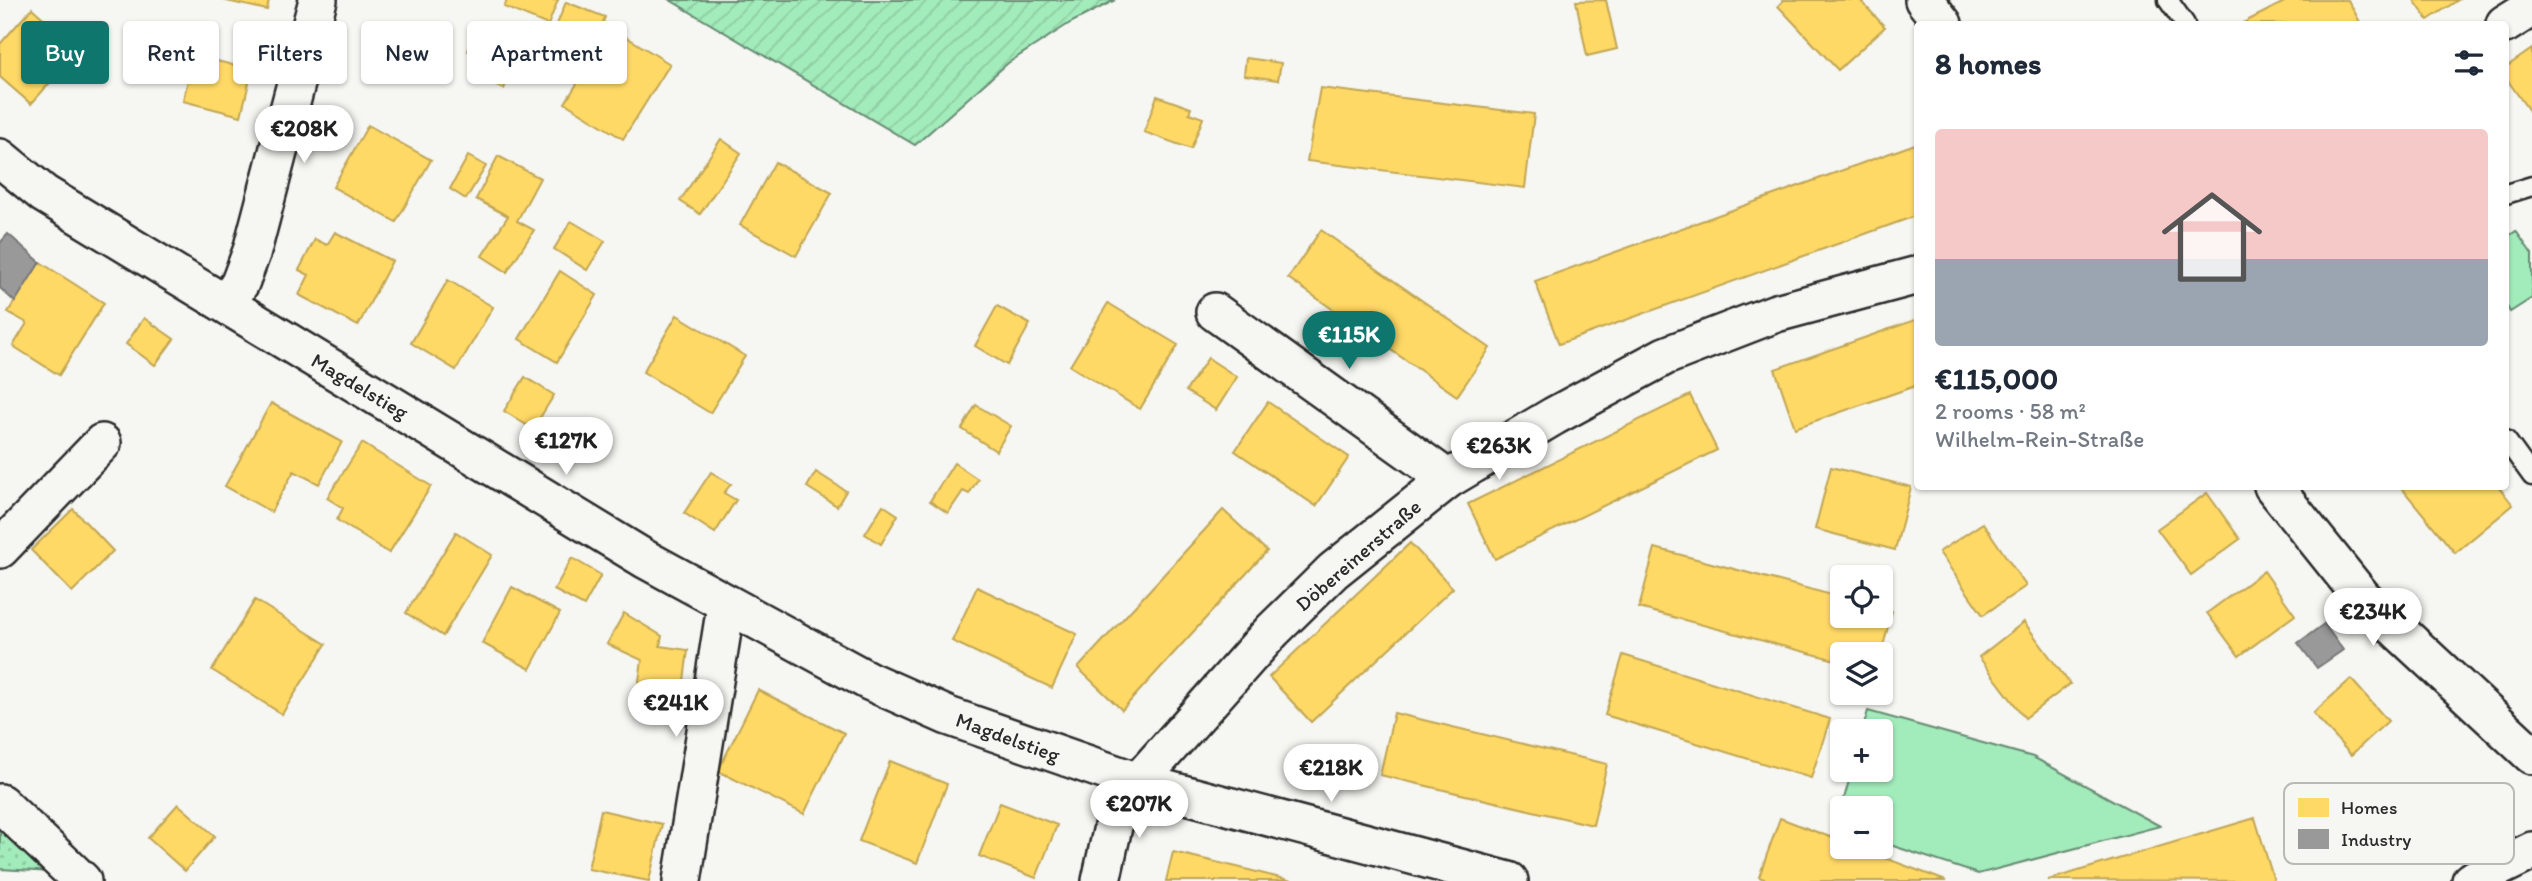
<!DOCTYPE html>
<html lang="en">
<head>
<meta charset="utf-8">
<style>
	:root { --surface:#fff; --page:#f2f2f3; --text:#1f2937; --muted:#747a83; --accent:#0f766e }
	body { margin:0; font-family:Itim,sans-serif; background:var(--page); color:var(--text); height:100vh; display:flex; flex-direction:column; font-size:26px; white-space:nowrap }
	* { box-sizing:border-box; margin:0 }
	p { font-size:23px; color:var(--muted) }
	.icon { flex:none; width:38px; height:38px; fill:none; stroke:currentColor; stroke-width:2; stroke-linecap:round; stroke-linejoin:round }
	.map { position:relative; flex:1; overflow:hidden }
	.side { position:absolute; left:1914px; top:21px; width:595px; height:469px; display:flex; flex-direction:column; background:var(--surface); border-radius:7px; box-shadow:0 2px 5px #0004 }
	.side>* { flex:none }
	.guide { position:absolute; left:21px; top:21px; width:665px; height:63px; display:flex; gap:14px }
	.buttons { position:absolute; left:1830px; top:565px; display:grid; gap:14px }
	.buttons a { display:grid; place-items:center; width:63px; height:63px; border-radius:7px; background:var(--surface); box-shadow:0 2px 5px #0004; font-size:35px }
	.price { position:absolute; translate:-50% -60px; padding:0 16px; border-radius:24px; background:#fff; color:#222; font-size:23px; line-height:46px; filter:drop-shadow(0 2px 4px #0008) }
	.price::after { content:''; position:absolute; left:50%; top:42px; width:21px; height:16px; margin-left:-10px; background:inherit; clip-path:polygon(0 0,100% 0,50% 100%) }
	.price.on { background:var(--accent); color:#fff }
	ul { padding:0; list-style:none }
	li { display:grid; align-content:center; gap:14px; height:371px; padding:0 21px }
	li span { display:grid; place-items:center; height:217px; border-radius:7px; color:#555 }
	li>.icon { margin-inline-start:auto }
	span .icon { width:126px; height:126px; fill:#fffc; stroke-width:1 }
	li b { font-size:30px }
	h2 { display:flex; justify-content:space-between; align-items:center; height:84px; padding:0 21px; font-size:30px }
	.pill { padding:0 24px; border-radius:7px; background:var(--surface); box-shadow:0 2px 5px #0004; font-size:24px; line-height:63px }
	.pill.on { background:var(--accent); color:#fff }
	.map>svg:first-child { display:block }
	.grass { fill:url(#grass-dots); stroke:#668b72; stroke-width:2 }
	.park { fill:#a2ebba; stroke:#668b72; stroke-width:2 }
	.garden { fill:url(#garden-furrows); stroke:#668b72; stroke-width:2 }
	.homes { fill:#ffd966; stroke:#bfa554; stroke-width:2 }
	.industry { fill:#999; stroke:#787878; stroke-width:2 }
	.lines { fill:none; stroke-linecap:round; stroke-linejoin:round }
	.service-casing { stroke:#2b2b2b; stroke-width:23 }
	.minor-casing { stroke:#2b2b2b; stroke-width:42 }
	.service { stroke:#f6f6f2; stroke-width:18 }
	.minor { stroke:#f6f6f2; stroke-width:37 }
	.labels { text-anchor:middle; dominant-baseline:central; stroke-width:7; stroke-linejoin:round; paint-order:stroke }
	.street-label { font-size:21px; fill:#2b2b2b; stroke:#f6f6f2 }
	.key { fill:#f6f6f2; stroke:#b9b9b6; stroke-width:2 }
	.key-label { font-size:19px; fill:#2b2b2b }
</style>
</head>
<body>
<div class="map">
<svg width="2532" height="881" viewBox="0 0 2532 881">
	<defs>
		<pattern id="grass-dots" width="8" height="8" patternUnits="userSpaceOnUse" patternTransform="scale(1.75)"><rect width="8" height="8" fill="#a2ebba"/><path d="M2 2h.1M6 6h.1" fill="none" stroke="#8ccaa0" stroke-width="1.8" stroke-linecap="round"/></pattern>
		<pattern id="garden-furrows" width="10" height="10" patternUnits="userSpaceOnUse" patternTransform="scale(1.75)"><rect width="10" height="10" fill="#a2ebba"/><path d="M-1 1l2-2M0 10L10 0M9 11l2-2" fill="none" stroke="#8ccaa0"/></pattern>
	</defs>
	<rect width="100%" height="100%" fill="#f6f6f2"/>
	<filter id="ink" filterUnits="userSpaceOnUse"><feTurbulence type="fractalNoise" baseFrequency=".0143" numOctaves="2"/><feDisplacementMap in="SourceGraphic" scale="14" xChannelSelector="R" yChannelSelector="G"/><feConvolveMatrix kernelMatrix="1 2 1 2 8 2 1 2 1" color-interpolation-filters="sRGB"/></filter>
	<g filter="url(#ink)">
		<polygon class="grass" points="0,820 55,872 0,869"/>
		<g class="park">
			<polygon points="2516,231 2532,254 2532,298 2510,312 2506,305 2506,238"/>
			<polygon points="1868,711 2033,757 2160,826 1978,874 1881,842 1881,808 1843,808 1843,829 1836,827 1852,770 1881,770 1881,732 1862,731"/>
		</g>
		<polygon class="garden" points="670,0 1115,0 1070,23 1008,63 915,145"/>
		<g class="homes">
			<polygon points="222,0 269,0 267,10"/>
			<polygon points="507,0 558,0 548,25 504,7"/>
			<polygon points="1606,0 1617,49 1587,56 1576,1"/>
			<polygon points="1784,0 1860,0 1885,27 1838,70 1778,6"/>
			<polygon points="2288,0 2348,0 2361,24 2241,24"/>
			<polygon points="2414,0 2458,0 2428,20"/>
			<polygon points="566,2 605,17 596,39 603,42 589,65 547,49"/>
			<polygon points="32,8 79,50 31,104 0,77 0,44"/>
			<polygon points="612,28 670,64 623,139 565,103"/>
			<polygon points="474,34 519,52 504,89 481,80 488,60 468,51"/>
			<polygon points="2532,49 2532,115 2506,78 2506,67"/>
			<polygon points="194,55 252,70 241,116 183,101"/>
			<polygon points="1246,58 1281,63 1278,80 1244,75"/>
			<polygon points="1320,88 1534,114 1525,188 1307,161"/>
			<polygon points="1157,96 1191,108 1189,113 1203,118 1191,149 1144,132"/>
			<polygon points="368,125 431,160 396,222 333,187"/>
			<polygon points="721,139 741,153 700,214 680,201"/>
			<polygon points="1918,143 1918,215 1559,344 1535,281"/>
			<polygon points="468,156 486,166 466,199 450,189"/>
			<polygon points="498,156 540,178 517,221 534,230 507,272 482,256 508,216 476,199"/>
			<polygon points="775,162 832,193 796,256 740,225"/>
			<polygon points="571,221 605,241 587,270 554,249"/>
			<polygon points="1321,230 1490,348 1457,396 1288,278"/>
			<polygon points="335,232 392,261 358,326 299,295 309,275 299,270 315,239 327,245"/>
			<polygon points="40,262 104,303 59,375 13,346 27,323 8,312"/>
			<polygon points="560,271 597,295 557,362 519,339"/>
			<polygon points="448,280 493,307 456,370 411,343"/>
			<polygon points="1108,303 1178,345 1140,409 1070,366"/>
			<polygon points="997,306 1030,324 1007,365 975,346"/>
			<polygon points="677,315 745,356 710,413 643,372"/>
			<polygon points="144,318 174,339 155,365 126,344"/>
			<polygon points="1918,319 1918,385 1795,428 1775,369"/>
			<polygon points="1208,358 1237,377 1216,410 1186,391"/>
			<polygon points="525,377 554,395 533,429 504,411"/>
			<polygon points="1690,395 1717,450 1495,559 1468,504"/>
			<polygon points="1268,402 1349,457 1316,506 1235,451"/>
			<polygon points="271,403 342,442 319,484 294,471 271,512 225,486"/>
			<polygon points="976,405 1011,426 996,451 962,429"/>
			<polygon points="362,443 431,486 389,553 337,520 343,508 327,498"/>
			<polygon points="954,463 978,479 969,494 963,491 948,513 930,501"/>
			<polygon points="1831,467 1911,487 1895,550 1815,529"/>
			<polygon points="711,472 731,484 724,493 736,500 715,533 684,513"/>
			<polygon points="816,472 846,491 837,506 807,487"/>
			<polygon points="2400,486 2498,486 2513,505 2455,553"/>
			<polygon points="2207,493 2240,539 2191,575 2157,529"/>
			<polygon points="883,505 898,515 881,544 865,534"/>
			<polygon points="73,509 113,551 72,592 31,550"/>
			<polygon points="1223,510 1267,551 1122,710 1078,668"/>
			<polygon points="1983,523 2026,586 1983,615 1939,552"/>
			<polygon points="456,532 492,555 443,636 406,613"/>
			<polygon points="1410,543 1453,588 1311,722 1269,677"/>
			<polygon points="1655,548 1843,598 1843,616 1881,616 1881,608 1892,611 1881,654 1843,654 1843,662 1639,608"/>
			<polygon points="572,558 601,575 584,606 554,590"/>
			<polygon points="2264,571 2295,615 2239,656 2207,613"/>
			<polygon points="512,587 560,613 530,669 482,643"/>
			<polygon points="977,587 1077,634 1052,688 952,641"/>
			<polygon points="255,600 326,644 282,714 212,670"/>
			<polygon points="624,613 662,636 660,646 688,650 679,719 634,716 642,660 607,644"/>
			<polygon points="2024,622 2070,684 2025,718 1979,657"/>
			<polygon points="1623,655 1830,719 1811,778 1605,715"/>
			<polygon points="2351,679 2388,721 2351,755 2313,713"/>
			<polygon points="758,690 844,733 804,814 718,771"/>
			<polygon points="1394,713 1607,764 1593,825 1380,775"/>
			<polygon points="890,761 947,784 917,863 859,841"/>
			<polygon points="1000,803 1057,825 1036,878 979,856"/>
			<polygon points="178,804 215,836 185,871 148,838"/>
			<polygon points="601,810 662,824 649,881 588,869"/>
			<polygon points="1780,818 1843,842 1843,847 1856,847 1946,881 1769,881 1759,877"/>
			<polygon points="2255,818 2274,881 2048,880"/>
			<polygon points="1173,852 1237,867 1292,881 1166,881"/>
		</g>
		<g class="industry">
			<polygon points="8,234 40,262 15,302 0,288 0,243"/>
			<polygon points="2324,624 2343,650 2317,668 2298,643"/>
		</g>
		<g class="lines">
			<defs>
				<g id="service">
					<polyline points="2168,0 2185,24"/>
					<polyline points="2506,194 2532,186"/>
					<polyline points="2506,440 2532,476"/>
				</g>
				<g id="minor">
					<polyline points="1924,0 1943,24"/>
					<polyline points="2505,24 2532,7"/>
					<polyline points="0,158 44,194 645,559 869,681 948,716 1138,782 1509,881"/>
					<polyline points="227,303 240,283 252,251 318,0"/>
					<polyline points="1215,312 1448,479"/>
					<polyline points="2273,486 2362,597 2532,755"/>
					<polyline points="0,549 102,443"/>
					<polyline points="0,803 82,881"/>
					<polyline points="682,881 726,606"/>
					<polyline points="1101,881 1114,822 1138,782 1272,631 1333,571 1448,479 1554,416 1665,356 1776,313 1918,275"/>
					<polyline points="2471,881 2532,851"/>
				</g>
			</defs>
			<use href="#service" class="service-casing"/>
			<use href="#minor" class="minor-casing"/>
			<use href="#service" class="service"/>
			<use href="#minor" class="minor"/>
		</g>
	</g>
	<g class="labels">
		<g class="street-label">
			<text transform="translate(360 386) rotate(31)">Magdelstieg</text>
			<text transform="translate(1358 555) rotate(-41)">Döbereinerstraße</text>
			<text transform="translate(1008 737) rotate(20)">Magdelstieg</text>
		</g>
	</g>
	<rect x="2284" y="783" width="230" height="81" rx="10" class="key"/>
	<rect x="2298" y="798" width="31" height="19" fill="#ffd966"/>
	<rect x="2298" y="829" width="31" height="20" fill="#999"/>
	<g class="key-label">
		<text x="2341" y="814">Homes</text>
		<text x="2341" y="846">Industry</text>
	</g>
</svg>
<div class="buttons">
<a><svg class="icon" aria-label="locate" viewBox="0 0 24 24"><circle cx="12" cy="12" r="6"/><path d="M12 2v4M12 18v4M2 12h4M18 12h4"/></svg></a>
<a><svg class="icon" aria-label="layers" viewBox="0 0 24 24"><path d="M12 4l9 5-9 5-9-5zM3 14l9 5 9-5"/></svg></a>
<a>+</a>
<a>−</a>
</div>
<b class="price" style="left:304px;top:165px">€208K</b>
<b class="price on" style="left:1349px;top:371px">€115K</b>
<b class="price" style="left:566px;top:477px">€127K</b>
<b class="price" style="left:1499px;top:482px">€263K</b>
<b class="price" style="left:2373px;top:648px">€234K</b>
<b class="price" style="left:676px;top:739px">€241K</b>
<b class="price" style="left:1331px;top:804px">€218K</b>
<b class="price" style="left:1139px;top:840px">€207K</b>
<div class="guide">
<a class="pill on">Buy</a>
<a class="pill">Rent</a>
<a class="pill">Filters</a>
<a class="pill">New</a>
<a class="pill">Apartment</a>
</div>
<section class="side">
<h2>8 homes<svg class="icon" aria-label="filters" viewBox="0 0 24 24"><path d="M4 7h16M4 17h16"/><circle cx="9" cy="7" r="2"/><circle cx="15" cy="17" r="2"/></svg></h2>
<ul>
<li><span style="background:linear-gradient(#f6c9c9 60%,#9aa5b1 0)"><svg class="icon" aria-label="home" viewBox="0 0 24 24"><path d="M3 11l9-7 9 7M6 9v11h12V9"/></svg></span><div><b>€115,000</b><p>2 rooms · 58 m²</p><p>Wilhelm-Rein-Straße</p></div></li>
</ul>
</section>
</div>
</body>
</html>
